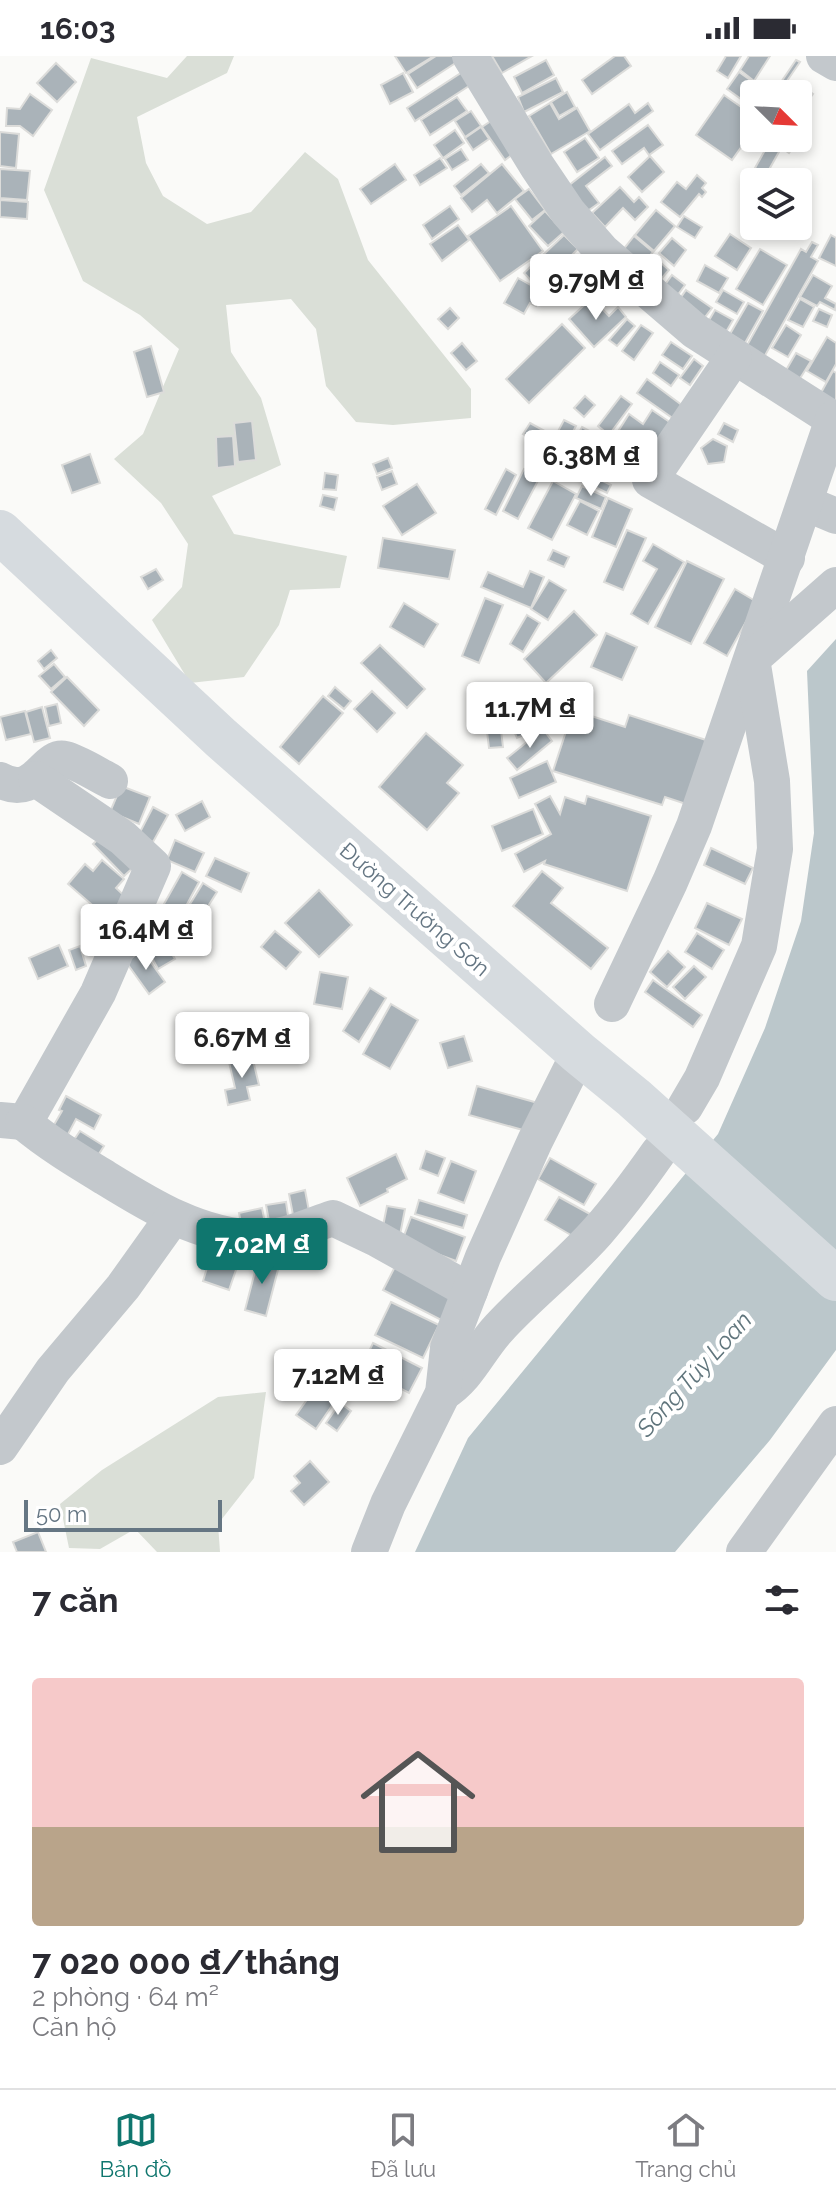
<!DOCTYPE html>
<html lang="vi">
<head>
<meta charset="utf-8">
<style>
	:root { --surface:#fff; --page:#f2f2f3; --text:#2b2b33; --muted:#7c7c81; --line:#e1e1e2; --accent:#0f766e }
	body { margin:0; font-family:Raleway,sans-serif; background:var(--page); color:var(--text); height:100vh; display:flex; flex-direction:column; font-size:30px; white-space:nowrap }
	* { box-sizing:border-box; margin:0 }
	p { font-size:26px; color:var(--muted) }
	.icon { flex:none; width:44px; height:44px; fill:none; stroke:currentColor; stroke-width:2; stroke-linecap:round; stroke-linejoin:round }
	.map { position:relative; height:1496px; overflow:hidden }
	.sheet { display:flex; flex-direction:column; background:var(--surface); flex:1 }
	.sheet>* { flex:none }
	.needle { width:52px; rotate:114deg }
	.tools { position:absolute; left:740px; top:24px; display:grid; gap:16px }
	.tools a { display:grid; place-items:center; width:72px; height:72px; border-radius:8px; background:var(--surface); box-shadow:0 4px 12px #0003; font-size:40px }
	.scale { position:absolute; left:24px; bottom:20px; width:198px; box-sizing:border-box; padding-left:8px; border:4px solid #657683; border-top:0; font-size:22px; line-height:28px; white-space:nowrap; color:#657683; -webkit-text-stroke:6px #fff; paint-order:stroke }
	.price { position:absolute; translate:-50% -68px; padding:0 18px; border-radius:8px; background:#fff; color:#222; font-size:26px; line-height:52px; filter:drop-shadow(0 2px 4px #0008) }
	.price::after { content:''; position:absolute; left:50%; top:48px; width:24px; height:18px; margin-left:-12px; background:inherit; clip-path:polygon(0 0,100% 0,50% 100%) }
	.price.selected { background:var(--accent); color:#fff }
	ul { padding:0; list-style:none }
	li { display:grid; align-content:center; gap:16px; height:424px; padding:0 32px }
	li+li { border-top:2px solid var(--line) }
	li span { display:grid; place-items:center; height:248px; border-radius:8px; color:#555 }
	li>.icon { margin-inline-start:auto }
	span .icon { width:144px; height:144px; fill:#fffc; stroke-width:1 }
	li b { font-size:34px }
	h2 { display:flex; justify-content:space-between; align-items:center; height:96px; padding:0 32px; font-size:34px }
	.status { display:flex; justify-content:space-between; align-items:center; height:56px; padding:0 40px; background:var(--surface); direction:ltr }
	.status svg { height:22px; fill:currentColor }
	.dock { display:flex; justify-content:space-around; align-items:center; height:112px; border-top:2px solid var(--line); background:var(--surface); font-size:22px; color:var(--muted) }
	.dock a { display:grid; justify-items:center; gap:4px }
	.dock .selected { color:var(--accent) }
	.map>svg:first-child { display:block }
	.green { fill:#dadfd7 }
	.water { fill:#bbc7cb }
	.building { fill:#aab3b9; stroke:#dcdcda; stroke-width:2 }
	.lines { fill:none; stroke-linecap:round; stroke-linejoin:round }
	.minor { stroke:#c3c8cc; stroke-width:36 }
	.highway { stroke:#d6dbdf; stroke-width:44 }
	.labels { text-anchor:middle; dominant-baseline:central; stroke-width:8; stroke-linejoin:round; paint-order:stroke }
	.street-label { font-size:22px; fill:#657683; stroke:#fff }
	.water-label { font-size:24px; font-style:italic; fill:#60757c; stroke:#fff }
</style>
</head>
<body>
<div class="status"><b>16:03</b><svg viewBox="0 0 49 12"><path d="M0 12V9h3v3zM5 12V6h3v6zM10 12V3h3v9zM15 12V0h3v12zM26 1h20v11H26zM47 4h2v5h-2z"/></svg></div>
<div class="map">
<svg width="836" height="1496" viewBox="0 0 836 1496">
	<rect width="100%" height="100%" fill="#fafaf8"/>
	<g class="green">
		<polygon points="187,0 234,0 227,17 137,61 146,107 163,140 207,168 251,156 305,96 338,123 368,204 471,333 471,362 393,369 356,366 326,330 316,273 291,243 226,249 231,296 261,342 281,409 212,440 234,478 347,500 340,532 290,534 279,569 244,621 190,627 152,564 182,531 188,488 161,447 114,403 143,378 179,293 140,259 83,225 44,134 91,2 167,22"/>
		<polygon points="266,1336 254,1422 218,1468 220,1496 157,1496 135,1473 100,1493 69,1492 60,1448 102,1414 218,1341"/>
	</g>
	<polygon class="water" points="836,583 836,1294 770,1384 675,1496 415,1496 468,1382 718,1078 765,972 801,865 814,777 807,615"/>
	<g class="building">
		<polygon points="395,0 434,0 406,17"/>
		<polygon points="436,0 453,0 457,6 417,32 408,18"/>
		<polygon points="492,0 532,0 502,17"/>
		<polygon points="615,0 624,0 631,10 592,38 582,24"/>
		<polygon points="726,0 741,0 728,22 717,15"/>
		<polygon points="749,0 770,0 754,25 740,14"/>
		<polygon points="546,4 554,19 522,37 514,21"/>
		<polygon points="796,4 800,6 778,38 773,38"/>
		<polygon points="56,7 76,26 57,46 37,27"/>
		<polygon points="464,15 472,28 415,65 407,52"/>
		<polygon points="739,16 753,26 741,43 727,33"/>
		<polygon points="403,17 413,36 390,48 381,29"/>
		<polygon points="556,22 563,36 524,56 518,41"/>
		<polygon points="798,27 813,38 798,58 798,38 790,38"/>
		<polygon points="567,36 575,51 559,60 551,46"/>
		<polygon points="30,38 52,54 33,80 20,70 6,70 7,52 20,53"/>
		<polygon points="724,39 754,60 754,73 732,104 696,79"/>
		<polygon points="457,41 467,55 430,79 421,64"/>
		<polygon points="550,47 559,63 577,52 590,75 551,98 529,60"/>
		<polygon points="648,47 653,55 600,94 588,78 629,48 635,57"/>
		<polygon points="471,55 481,70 465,81 455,65"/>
		<polygon points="494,63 516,96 505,104 482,71"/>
		<polygon points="648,69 663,89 649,99 644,92 622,108 612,95"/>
		<polygon points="481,71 489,83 473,94 465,82"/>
		<polygon points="455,74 464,87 443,102 434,89"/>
		<polygon points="0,76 19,78 16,112 0,110"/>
		<polygon points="798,80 800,81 789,97 769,82 798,82"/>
		<polygon points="585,82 599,102 577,116 564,96"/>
		<polygon points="769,87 780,94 766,119 755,112"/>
		<polygon points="461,93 468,104 452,114 445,103"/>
		<polygon points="650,100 664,116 642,136 628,121"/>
		<polygon points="605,101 612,110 586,130 599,147 582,159 563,134"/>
		<polygon points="440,102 447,112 420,129 414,119"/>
		<polygon points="395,108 406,124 371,148 360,133"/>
		<polygon points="481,108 489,117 461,139 454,130"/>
		<polygon points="502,108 524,135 497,157 487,144 472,156 461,142"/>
		<polygon points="0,113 30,115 27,144 0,142"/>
		<polygon points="697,119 706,127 702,132 706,136 702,141 699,138 680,161 661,146 677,126 686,133"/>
		<polygon points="620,131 634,146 639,141 648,151 635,164 623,152 605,171 592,157"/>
		<polygon points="529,133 545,154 532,164 515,143"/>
		<polygon points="0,144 28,146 27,163 0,161"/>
		<polygon points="450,150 459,163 432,183 423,169"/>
		<polygon points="511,150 543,195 500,225 468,180"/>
		<polygon points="656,154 675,170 654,195 635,179"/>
		<polygon points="545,155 564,176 548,190 529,170"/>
		<polygon points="684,160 702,171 695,182 677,171"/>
		<polygon points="458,169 469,184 442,205 430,188"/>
		<polygon points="730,178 751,192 737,214 715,200"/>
		<polygon points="564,179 578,193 538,232 524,217"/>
		<polygon points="831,179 836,182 836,210 819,202"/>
		<polygon points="634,180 653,196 641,210 623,194"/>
		<polygon points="672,182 686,194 674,210 659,197"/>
		<polygon points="812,186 818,189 811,201 818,205 763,303 745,293 801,193 806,196"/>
		<polygon points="760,193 787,209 763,249 736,233"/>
		<polygon points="654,201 669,214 661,223 646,210"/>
		<polygon points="705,209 728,222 719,237 697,225"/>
		<polygon points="611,217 630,237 621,246 602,225"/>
		<polygon points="672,219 685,229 677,240 664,230"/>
		<polygon points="813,219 832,230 825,242 836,248 835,254 820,246 817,250 800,241"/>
		<polygon points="518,222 543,236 536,250 530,247 524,258 504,247"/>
		<polygon points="686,234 712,252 702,265 677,247"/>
		<polygon points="723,234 744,246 737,258 716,246"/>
		<polygon points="592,242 609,260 618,251 626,261 594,291 569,263"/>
		<polygon points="800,243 814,251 803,271 788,264"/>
		<polygon points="748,247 763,255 745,287 730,278"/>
		<polygon points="450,252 459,262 448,273 438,263"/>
		<polygon points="819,253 832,259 827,271 813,265"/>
		<polygon points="715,254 733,264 726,276 708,266"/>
		<polygon points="627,263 635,270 617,290 609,284"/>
		<polygon points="562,268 585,292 529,347 506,323"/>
		<polygon points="641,269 653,277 634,304 622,295"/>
		<polygon points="786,269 801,279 788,301 772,292"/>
		<polygon points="827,281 836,287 836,308 826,326 807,315"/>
		<polygon points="671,286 692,300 683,313 662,299"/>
		<polygon points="462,287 477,305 466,314 451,297"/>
		<polygon points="151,290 164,336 147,341 134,296"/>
		<polygon points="796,297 811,305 799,324 785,316"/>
		<polygon points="694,303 703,310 690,329 680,322"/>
		<polygon points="660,306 679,319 671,330 653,317"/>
		<polygon points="833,315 836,317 836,352 817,344"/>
		<polygon points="647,323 683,350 674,363 637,337"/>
		<polygon points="585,340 595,349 584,361 574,352"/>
		<polygon points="621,340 632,348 609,379 598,370"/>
		<polygon points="652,354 674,369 648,409 612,385 629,358 643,368"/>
		<polygon points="564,364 576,370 548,423 536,417"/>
		<polygon points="252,365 256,404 238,406 234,367"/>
		<polygon points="530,367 550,378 544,389 523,378"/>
		<polygon points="724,367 738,374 733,386 718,378"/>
		<polygon points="582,371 602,382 582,417 563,406"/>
		<polygon points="233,380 235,410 217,412 216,381"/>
		<polygon points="713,383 727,390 724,406 708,408 701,392"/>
		<polygon points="615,394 633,406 625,419 606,407"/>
		<polygon points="90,398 100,427 72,437 62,409"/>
		<polygon points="388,402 392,412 377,418 373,408"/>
		<polygon points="506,413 516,419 496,459 485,453"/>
		<polygon points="524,413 540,421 518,463 503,455"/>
		<polygon points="392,415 397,428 382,434 377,421"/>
		<polygon points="325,417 338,419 336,434 323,433"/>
		<polygon points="591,419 611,429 607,437 587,427"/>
		<polygon points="553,425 576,438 552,484 528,472"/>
		<polygon points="417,428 436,457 402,479 383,450"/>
		<polygon points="582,430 606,441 601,453 576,442"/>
		<polygon points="323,439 337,442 334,454 320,450"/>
		<polygon points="608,442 632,453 616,491 592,481"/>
		<polygon points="580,445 599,455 587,479 567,469"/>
		<polygon points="627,474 646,482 623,534 604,526"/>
		<polygon points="383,482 455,494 449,523 378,512"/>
		<polygon points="653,488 684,506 648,568 631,558 657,513 643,505"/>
		<polygon points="553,494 569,501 564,511 548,504"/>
		<polygon points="687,505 724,523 691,588 655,571"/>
		<polygon points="156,513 163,524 148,533 141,521"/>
		<polygon points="530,515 544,521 531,552 481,531 488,516 523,531"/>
		<polygon points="549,524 566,534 548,564 531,553"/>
		<polygon points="735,533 757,546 727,600 704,587"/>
		<polygon points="485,542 503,549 479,607 462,600"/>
		<polygon points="404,547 438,568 424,591 390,571"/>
		<polygon points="574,555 597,579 546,627 524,603"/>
		<polygon points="527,559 540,567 523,596 510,588"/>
		<polygon points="606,577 637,591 622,624 591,611"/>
		<polygon points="380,589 425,633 407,652 361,607"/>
		<polygon points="51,594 57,602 44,613 38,605"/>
		<polygon points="54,608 65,621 51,633 39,620"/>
		<polygon points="67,621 99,654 84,670 51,636"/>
		<polygon points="335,631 351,645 344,653 328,640"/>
		<polygon points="372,635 395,657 377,676 354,653"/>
		<polygon points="526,639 541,671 517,682 503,650"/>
		<polygon points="323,640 343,657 299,708 280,691"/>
		<polygon points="57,648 61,667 49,670 45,651"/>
		<polygon points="42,651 50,682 34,686 26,656"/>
		<polygon points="573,654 625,671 629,659 709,685 689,749 665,741 662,749 553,715"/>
		<polygon points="25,655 31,678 6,684 0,661"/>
		<polygon points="499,657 503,691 489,692 485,659"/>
		<polygon points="543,673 552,685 517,714 507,702"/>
		<polygon points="426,677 463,709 447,727 459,737 427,774 379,731"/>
		<polygon points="547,705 556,726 519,742 510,722"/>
		<polygon points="121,730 150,741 139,768 110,756"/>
		<polygon points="550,740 560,758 565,741 585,748 587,740 651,760 627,835 544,808 545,805 524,816 515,798 551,778 535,748"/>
		<polygon points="202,745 210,761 185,775 176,759"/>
		<polygon points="153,751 168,759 153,786 139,778"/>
		<polygon points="533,753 543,778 502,795 492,770"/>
		<polygon points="106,776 137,808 124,820 93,788"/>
		<polygon points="175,784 204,797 195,816 167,804"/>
		<polygon points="711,792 753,812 745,828 704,809"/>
		<polygon points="215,802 249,817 241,836 206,820"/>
		<polygon points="102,804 124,823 116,832 132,847 114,868 68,828 85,808 93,815"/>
		<polygon points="542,815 563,832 551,847 608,892 591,913 513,850"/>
		<polygon points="182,816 199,826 178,865 160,855"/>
		<polygon points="203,827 217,836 188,882 174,874"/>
		<polygon points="319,834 352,869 319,901 285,867"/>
		<polygon points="707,847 742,863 729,889 695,872"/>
		<polygon points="275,875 301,896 286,913 261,891"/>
		<polygon points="159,876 175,903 158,913 143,885"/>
		<polygon points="697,877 724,894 712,913 685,896"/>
		<polygon points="59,889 68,910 38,923 29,902"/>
		<polygon points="80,890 86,910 76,914 69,894"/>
		<polygon points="142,894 165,926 149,938 126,906"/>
		<polygon points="668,895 685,911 667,931 650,916"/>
		<polygon points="694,910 706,921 685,943 673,931"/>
		<polygon points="320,916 348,921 342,953 314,948"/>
		<polygon points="653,924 702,959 693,971 645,936"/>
		<polygon points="370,932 386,942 359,986 343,975"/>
		<polygon points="391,948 418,964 390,1013 363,998"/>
		<polygon points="464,980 472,1005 448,1012 440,987"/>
		<polygon points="252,1000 259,1029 247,1031 250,1044 228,1049 225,1034 235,1032 229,1006"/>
		<polygon points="477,1030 538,1047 530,1076 469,1059"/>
		<polygon points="66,1040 101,1059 94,1073 76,1063 66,1082 51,1074 62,1055 59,1054"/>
		<polygon points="80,1075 104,1090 91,1110 67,1094"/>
		<polygon points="426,1095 445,1102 438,1120 420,1113"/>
		<polygon points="396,1098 407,1123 387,1133 388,1136 360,1150 347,1122"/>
		<polygon points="550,1102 596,1128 584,1149 538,1123"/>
		<polygon points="451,1105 476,1115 464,1147 438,1137"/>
		<polygon points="305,1134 309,1155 293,1159 289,1138"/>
		<polygon points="559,1141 590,1158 576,1182 545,1164"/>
		<polygon points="419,1144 467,1159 463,1172 415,1158"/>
		<polygon points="286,1146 290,1173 271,1176 266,1149"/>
		<polygon points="387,1150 405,1153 399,1184 381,1180"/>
		<polygon points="262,1152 266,1172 243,1177 239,1157"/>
		<polygon points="411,1161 465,1181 456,1205 402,1185"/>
		<polygon points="259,1200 280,1206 266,1260 245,1254"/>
		<polygon points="210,1202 237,1211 229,1234 203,1225"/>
		<polygon points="399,1203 461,1236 445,1266 383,1234"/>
		<polygon points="391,1246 439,1269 423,1302 375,1279"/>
		<polygon points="373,1287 422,1312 409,1337 361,1312"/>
		<polygon points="321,1324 340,1338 316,1373 296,1359"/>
		<polygon points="340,1347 351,1355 337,1375 326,1367"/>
		<polygon points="310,1405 329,1426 304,1449 291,1435 300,1427 294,1420"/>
		<polygon points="38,1476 46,1496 17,1496 13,1486"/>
	</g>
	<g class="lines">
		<g class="minor">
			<polyline points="470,0 537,110 568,156 603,196 695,275 836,365"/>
			<polyline points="824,0 836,7"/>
			<polyline points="734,301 650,424 787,502"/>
			<polyline points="805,447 836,460"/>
			<path d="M 0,724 C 36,744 44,698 65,703 C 78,706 98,719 110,725"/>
			<polyline points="612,948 670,826 694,770 833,363"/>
			<polyline points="685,1051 702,1022 759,890 775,793 772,725 752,603 836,529"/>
			<polyline points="0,1064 23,1066 29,1059 98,937 153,810 123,782 36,723"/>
			<path d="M 23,1066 C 48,1087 76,1104 104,1121 C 151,1150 199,1180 256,1182 C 282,1183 309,1170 333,1162 L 377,1183 L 470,1235"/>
			<path d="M 443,1337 C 469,1321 479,1293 499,1272 C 530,1238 567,1210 597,1176 C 619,1151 639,1124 658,1097"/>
			<polyline points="0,1391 53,1314 123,1231 173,1161"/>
			<polyline points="369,1496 388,1448 443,1337 448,1292 483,1201 535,1085 579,997"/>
			<polyline points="744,1496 836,1368"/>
		</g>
		<polyline class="highway" points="0,476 221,682 579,997 634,1042 836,1223"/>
	</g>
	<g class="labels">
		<g class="street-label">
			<text transform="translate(415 853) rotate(41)">Đường Trường Sơn</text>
		</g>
		<g class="water-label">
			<text transform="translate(694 1318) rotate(-48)">Sông Túy Loan</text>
		</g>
	</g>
</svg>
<div class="tools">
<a><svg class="needle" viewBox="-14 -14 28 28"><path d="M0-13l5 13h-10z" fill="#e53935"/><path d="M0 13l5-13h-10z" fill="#7c7c81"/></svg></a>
<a><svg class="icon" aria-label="layers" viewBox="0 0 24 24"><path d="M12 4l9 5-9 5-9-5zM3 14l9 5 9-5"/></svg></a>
</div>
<div class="scale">50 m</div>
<b class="price" style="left:596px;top:266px">9.79M ₫</b>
<b class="price" style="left:591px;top:442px">6.38M ₫</b>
<b class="price" style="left:530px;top:694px">11.7M ₫</b>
<b class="price" style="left:146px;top:916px">16.4M ₫</b>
<b class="price" style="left:242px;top:1024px">6.67M ₫</b>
<b class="price selected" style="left:262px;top:1230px">7.02M ₫</b>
<b class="price" style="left:338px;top:1361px">7.12M ₫</b>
</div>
<section class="sheet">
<h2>7 căn<svg class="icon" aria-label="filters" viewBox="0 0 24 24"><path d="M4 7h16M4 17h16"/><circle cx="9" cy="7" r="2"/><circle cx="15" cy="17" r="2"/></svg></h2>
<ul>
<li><span style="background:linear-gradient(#f6c9c9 60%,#b9a48a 0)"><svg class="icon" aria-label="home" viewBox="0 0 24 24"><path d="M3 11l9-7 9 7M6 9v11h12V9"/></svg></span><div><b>7 020 000 ₫/tháng</b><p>2 phòng · 64 m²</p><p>Căn hộ</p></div></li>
</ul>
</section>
<nav class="dock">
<a class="selected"><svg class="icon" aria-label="map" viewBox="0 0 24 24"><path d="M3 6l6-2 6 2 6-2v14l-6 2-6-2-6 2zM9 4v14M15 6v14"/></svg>Bản đồ</a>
<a><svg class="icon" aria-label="saved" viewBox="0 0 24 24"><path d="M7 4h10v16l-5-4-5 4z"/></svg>Đã lưu</a>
<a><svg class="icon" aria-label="home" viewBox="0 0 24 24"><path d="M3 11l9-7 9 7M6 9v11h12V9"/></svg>Trang chủ</a>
</nav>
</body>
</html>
